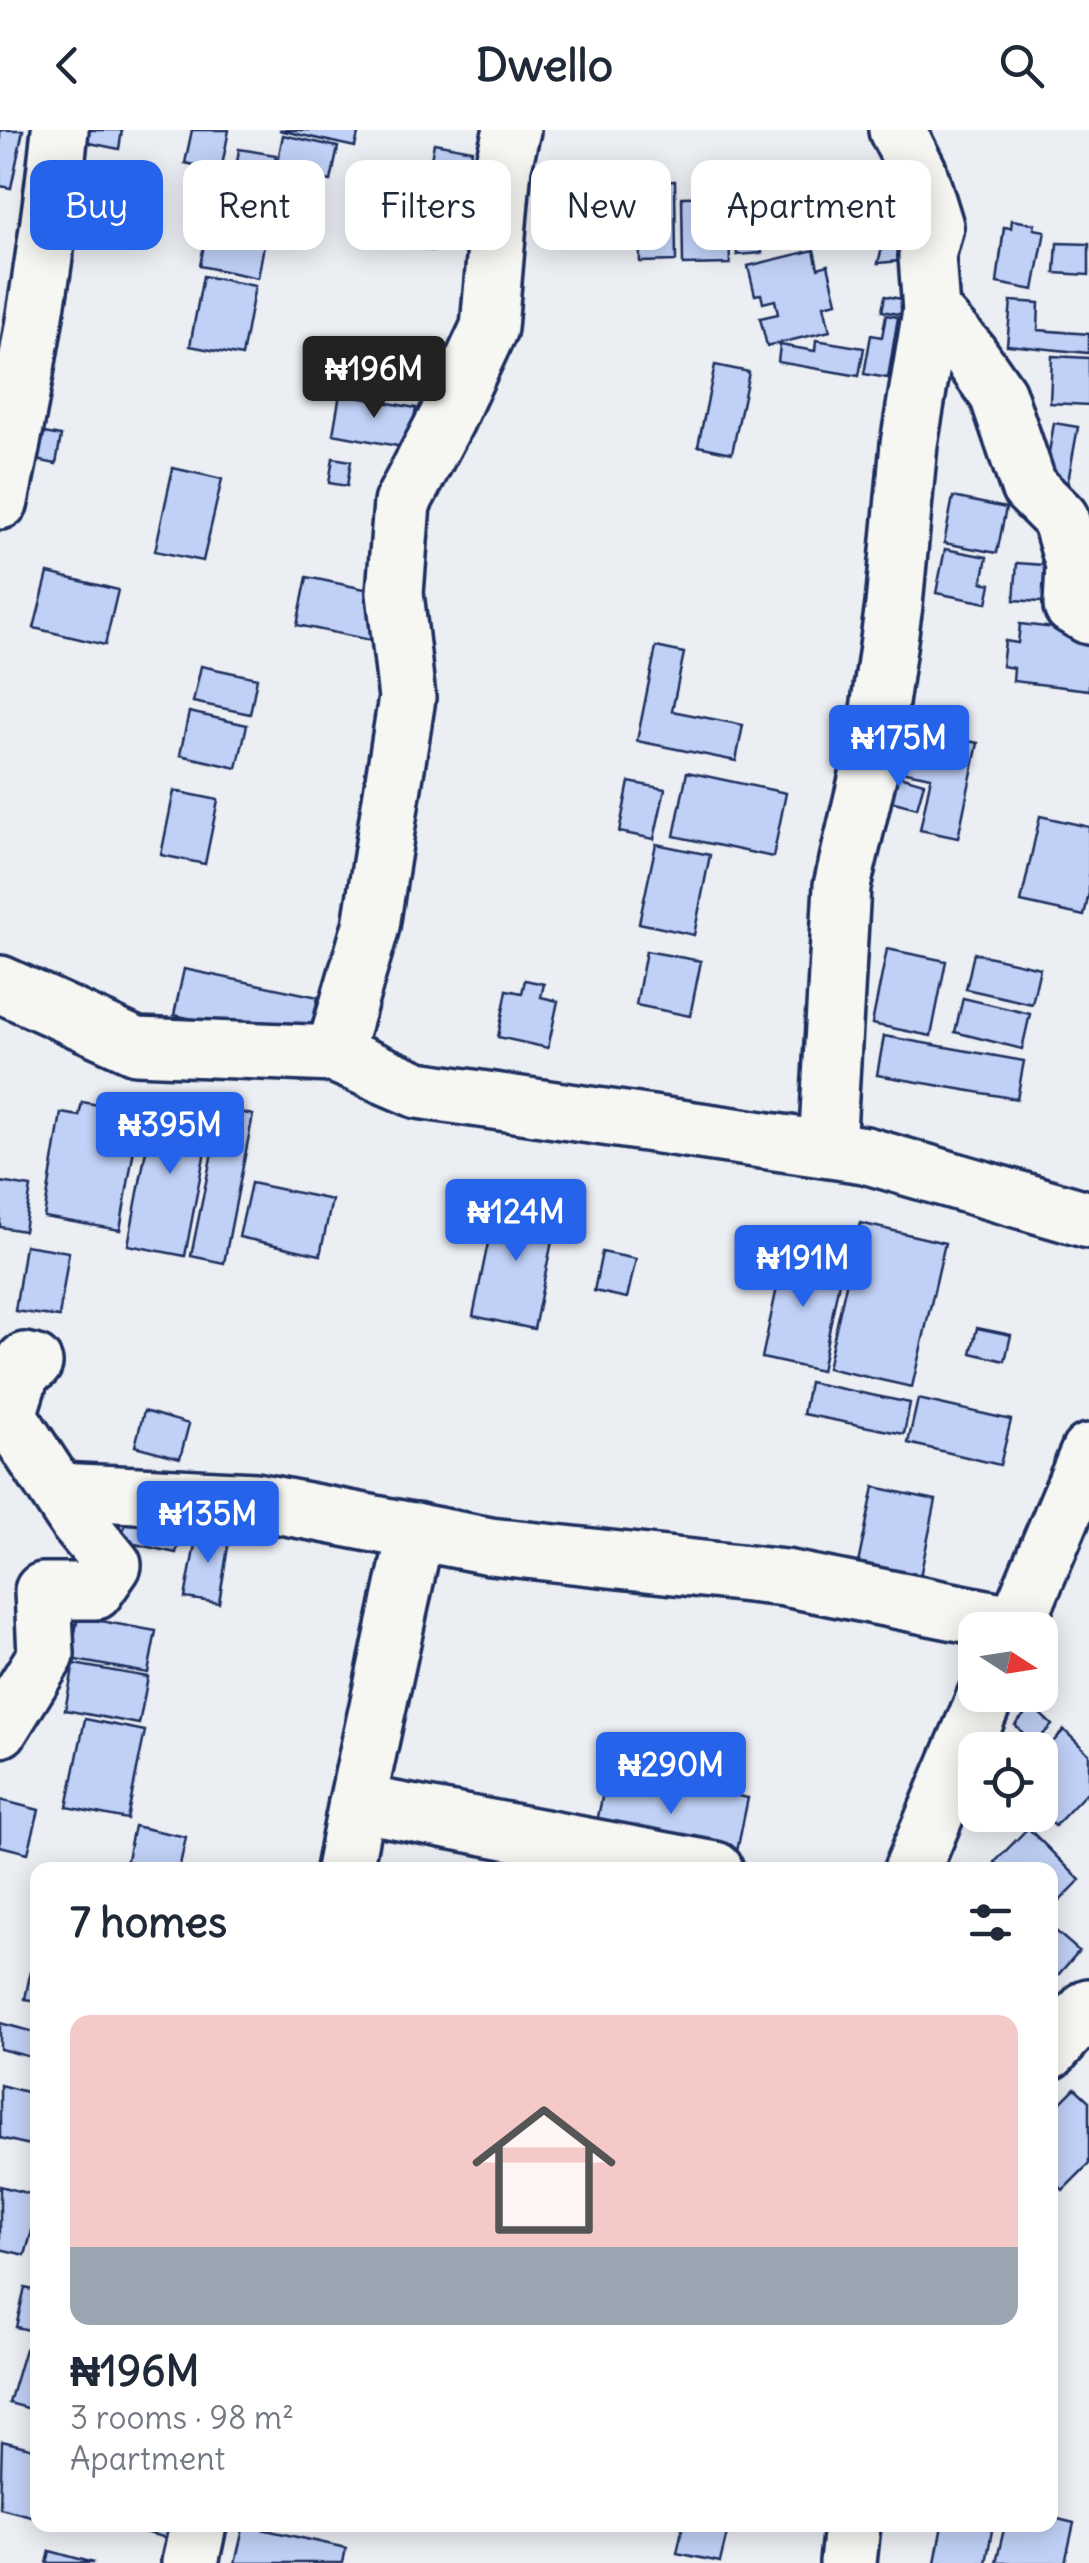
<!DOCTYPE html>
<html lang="en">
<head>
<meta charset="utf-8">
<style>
	:root { --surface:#fff; --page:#f2f2f3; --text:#1f2937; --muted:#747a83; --line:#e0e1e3; --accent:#2563eb }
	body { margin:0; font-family:Delius,sans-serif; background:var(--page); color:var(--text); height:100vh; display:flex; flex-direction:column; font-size:38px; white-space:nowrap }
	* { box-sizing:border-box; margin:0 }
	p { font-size:32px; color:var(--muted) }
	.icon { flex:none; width:55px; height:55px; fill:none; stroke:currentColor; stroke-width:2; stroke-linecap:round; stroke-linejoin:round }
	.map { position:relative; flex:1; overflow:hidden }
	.panel { position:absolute; left:30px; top:1732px; width:1028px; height:670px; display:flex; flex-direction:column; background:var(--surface); border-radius:20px; box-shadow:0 5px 25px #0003 }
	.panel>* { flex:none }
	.banner { position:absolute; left:30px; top:30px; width:1030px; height:90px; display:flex; gap:20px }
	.needle { width:65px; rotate:102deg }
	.buttons { position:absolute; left:958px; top:1482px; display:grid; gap:20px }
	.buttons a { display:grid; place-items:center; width:100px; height:100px; border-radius:20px; background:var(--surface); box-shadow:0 5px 25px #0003; font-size:50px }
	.price { position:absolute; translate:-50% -85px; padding:0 22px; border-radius:10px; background:var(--accent); color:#fff; font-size:32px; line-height:65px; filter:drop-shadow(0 2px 5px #0008) }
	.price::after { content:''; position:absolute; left:50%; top:60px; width:30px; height:22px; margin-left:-15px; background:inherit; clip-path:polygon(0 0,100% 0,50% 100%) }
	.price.selected { background:#222; color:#fff }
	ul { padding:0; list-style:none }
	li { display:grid; align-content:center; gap:20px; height:530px; padding:0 40px }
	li+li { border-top:2px solid var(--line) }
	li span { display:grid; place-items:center; height:310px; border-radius:20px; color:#555 }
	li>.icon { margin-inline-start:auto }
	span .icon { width:180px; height:180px; fill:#fffc; stroke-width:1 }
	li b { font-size:42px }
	h2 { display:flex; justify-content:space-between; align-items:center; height:120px; padding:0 40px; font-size:42px }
	.tag { padding:0 35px; border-radius:20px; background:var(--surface); box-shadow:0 5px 25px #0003; font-size:35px; line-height:90px }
	.tag.selected { background:var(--accent); color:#fff }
	header { display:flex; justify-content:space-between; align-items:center; height:130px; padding:0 40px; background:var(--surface); font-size:45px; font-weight:700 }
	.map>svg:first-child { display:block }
	.building { fill:#c0d0f6; stroke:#1b2f5e; stroke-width:2.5 }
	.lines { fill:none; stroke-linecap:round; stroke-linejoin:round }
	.minor-casing { stroke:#1b2f5e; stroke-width:62 }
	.minor { stroke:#f6f6f2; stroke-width:55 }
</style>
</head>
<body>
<header><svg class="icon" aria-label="back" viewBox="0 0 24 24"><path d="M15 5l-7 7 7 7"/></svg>Dwello<svg class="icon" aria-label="search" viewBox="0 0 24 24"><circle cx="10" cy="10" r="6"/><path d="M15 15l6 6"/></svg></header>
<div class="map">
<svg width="1089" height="2433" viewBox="0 0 1089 2433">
	<rect width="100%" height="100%" fill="#ebeef3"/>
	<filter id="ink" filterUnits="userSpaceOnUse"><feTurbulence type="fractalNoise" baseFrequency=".01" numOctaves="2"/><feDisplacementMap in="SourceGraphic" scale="20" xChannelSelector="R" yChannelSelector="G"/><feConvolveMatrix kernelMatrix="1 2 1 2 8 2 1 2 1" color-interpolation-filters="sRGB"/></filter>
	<g filter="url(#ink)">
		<g class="building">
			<polygon points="0,0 23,0 11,58 0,56"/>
			<polygon points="88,0 122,0 119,19 85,12"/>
			<polygon points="192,0 229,0 221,41 185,33"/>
			<polygon points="279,0 359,0 355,17"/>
			<polygon points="283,5 338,17 331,51 276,40"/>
			<polygon points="434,13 472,20 464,65 426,58"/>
			<polygon points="239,19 276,25 272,47 236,40"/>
			<polygon points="819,45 824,79 782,86 777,52"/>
			<polygon points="215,46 267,56 262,100 207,89"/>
			<polygon points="675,51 676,131 640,132 638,52"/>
			<polygon points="372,59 443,70 435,121 364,110"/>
			<polygon points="728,66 730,134 683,135 682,67"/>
			<polygon points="774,70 779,106 763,109 761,92 735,96 732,76"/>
			<polygon points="830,80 834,102 786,110 782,88"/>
			<polygon points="1012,90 1035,94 1034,99 1045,101 1034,160 997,153 1004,97 1011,98"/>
			<polygon points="208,93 266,104 258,148 200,136"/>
			<polygon points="760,97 762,123 737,125 735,99"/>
			<polygon points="916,100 910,130 878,133 886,103"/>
			<polygon points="1057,113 1089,114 1089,145 1055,143"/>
			<polygon points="814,120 818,138 828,135 837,172 824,175 830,201 767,216 760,188 778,184 775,170 763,173 761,164 755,165 748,136"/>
			<polygon points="203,146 255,156 242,226 190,216"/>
			<polygon points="885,166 907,170 903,185 882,181"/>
			<polygon points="1011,171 1039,173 1038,200 1089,204 1089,223 1007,215"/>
			<polygon points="886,185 898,187 888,248 864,244 871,205 882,207"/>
			<polygon points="816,210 864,218 859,246 778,232 780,215 815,221"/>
			<polygon points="1052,226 1089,228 1089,275 1050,273"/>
			<polygon points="715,235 749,242 732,323 698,316"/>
			<polygon points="340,264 416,278 408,318 333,304"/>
			<polygon points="1054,293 1078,297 1066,362 1043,358"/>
			<polygon points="27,300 61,306 56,334 22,327"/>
			<polygon points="333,328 351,331 347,356 329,353"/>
			<polygon points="173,338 222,349 203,431 155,421"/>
			<polygon points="953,367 1006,378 997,423 944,413"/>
			<polygon points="945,419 987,427 982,452 991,454 987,473 936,463"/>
			<polygon points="1017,433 1071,437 1068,474 1014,470"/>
			<polygon points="48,443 118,460 105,515 34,498"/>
			<polygon points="307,447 384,463 375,511 297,495"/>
			<polygon points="1020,494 1089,502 1089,560 1013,551 1014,538 1002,536 1005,511 1018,513"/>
			<polygon points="656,517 684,523 672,581 743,595 736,631 637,611"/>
			<polygon points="201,536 257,548 250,584 193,572"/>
			<polygon points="189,582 247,595 237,638 180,625"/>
			<polygon points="899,597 978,613 958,708 920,700 931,647 891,639"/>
			<polygon points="882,641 924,653 917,678 875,667"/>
			<polygon points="687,642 786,663 773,727 674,706"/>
			<polygon points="629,652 665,659 654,709 619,702"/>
			<polygon points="174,661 218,670 205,734 161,725"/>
			<polygon points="1040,686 1089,697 1089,763 1084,786 1021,772"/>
			<polygon points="656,714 710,725 694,805 639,793"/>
			<polygon points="887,819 946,831 931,906 872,894"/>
			<polygon points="646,821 701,831 690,886 636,875"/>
			<polygon points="974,823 1040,838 1032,874 966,859"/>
			<polygon points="184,839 318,867 308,913 174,885"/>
			<polygon points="525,850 544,854 541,867 558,871 548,918 498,907 507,860 522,863"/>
			<polygon points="963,868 1030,884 1022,919 955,902"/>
			<polygon points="884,906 1024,931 1017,969 877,945"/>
			<polygon points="156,968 213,979 185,1126 128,1115"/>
			<polygon points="82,972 121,979 119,994 138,996 120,1100 44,1087 61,983 79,986"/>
			<polygon points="221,978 253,985 224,1133 191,1126"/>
			<polygon points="0,1052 31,1057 24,1101 0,1097"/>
			<polygon points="251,1053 332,1070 320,1125 239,1107"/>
			<polygon points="497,1069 558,1082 534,1199 473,1186"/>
			<polygon points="860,1093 945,1113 912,1257 827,1238"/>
			<polygon points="25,1115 69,1122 59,1187 15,1181"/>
			<polygon points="785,1120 843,1132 821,1241 762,1228"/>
			<polygon points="602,1122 636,1129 627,1168 594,1161"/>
			<polygon points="977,1198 1011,1205 1005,1231 971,1223"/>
			<polygon points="809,1252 910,1273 904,1304 803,1284"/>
			<polygon points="918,1269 1011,1290 1000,1335 908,1313"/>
			<polygon points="144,1281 189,1294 180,1328 135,1316"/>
			<polygon points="874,1357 936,1370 917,1461 855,1448"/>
			<polygon points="127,1385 183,1398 176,1423 121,1411"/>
			<polygon points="198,1398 230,1404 219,1473 185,1468"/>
			<polygon points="78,1487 156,1501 148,1543 70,1529"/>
			<polygon points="74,1534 148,1547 139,1594 65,1580"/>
			<polygon points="1032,1576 1052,1595 1034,1614 1015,1595"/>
			<polygon points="85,1589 145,1601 127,1689 67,1677"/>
			<polygon points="1064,1600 1089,1624 1089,1660 1055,1696 1040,1681 1040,1626"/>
			<polygon points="608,1639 748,1668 734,1736 594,1706"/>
			<polygon points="0,1670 39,1680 28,1723 0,1716"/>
			<polygon points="134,1696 186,1707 179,1740 153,1740 126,1734"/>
			<polygon points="1028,1698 1080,1750 1050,1781 1050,1740 1003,1740 995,1732"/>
			<polygon points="1050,1796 1079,1821 1050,1854"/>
			<polygon points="34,1825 38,1825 38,1871 25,1869"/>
			<polygon points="0,1893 38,1903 38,1929 0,1919"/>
			<polygon points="0,1955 38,1965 38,2017 0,2008"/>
			<polygon points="1075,1958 1089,1971 1089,2034 1063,2060 1050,2046 1050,1983"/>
			<polygon points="0,2056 38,2066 38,2080 25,2125 0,2119"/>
			<polygon points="25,2158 38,2161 38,2202 16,2197"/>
			<polygon points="25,2219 38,2222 38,2281 9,2273"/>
			<polygon points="2,2311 38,2320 38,2388 0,2378"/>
			<polygon points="1050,2387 1074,2393 1065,2433 996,2433 1005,2395 1050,2395"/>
			<polygon points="116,2395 174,2395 171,2409"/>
			<polygon points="244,2395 346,2418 343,2433 235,2433"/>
			<polygon points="683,2395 728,2399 720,2432 677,2423"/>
			<polygon points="942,2395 993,2395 986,2433 935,2433"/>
			<polygon points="50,2421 94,2433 47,2433"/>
		</g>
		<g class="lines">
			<defs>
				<g id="minor">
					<polyline points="512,0 503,36 489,198 446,290 402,373 395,463 407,568 371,796 334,924 418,960 865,1025 1089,1090"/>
					<polyline points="931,181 968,222 998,265 1029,357 1060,388 1074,435 1072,476 1089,486"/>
					<path d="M 0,371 C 26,248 47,125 60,0"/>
					<polyline points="0,854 136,916 334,924"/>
					<polyline points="827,1019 842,756 872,629 894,475 909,314 931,181 927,126 935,96 918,41 897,0"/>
					<polyline points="58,1361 255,1371 490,1416 785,1448 1016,1494"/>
					<polyline points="1014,1500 1089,1322"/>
					<polyline points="0,1599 46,1525 43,1461 95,1461 113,1435 77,1391 8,1285 25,1231 34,1233"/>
					<polyline points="357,1673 416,1401"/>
					<polyline points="344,1740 357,1673 715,1740"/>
					<polyline points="912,1740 986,1565"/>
					<polyline points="1050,1921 1089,1877"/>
					<polyline points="190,2433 198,2395"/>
					<polyline points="848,2433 852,2395"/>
				</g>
			</defs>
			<use href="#minor" class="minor-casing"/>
			<use href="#minor" class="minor"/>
		</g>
	</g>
</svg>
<div class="buttons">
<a><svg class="needle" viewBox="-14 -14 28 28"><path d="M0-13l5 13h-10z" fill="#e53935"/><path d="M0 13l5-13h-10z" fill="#747a83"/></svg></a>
<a><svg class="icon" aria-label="locate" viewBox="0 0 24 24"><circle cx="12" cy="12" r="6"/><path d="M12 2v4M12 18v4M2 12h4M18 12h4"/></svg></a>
</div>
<b class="price selected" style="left:374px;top:291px">₦196M</b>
<b class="price" style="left:899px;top:660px">₦175M</b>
<b class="price" style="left:170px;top:1047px">₦395M</b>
<b class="price" style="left:516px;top:1134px">₦124M</b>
<b class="price" style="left:803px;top:1180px">₦191M</b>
<b class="price" style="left:208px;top:1436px">₦135M</b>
<b class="price" style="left:671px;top:1687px">₦290M</b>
<div class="banner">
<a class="tag selected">Buy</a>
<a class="tag">Rent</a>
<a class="tag">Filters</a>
<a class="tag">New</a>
<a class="tag">Apartment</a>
</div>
<section class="panel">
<h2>7 homes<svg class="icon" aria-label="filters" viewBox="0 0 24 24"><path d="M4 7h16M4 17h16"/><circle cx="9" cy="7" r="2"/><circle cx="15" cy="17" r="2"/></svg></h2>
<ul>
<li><span style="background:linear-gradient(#f6c9c9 75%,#9aa5b1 0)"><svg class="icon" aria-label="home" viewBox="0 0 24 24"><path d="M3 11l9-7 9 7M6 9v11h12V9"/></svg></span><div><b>₦196M</b><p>3 rooms · 98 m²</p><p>Apartment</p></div></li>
</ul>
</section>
</div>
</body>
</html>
